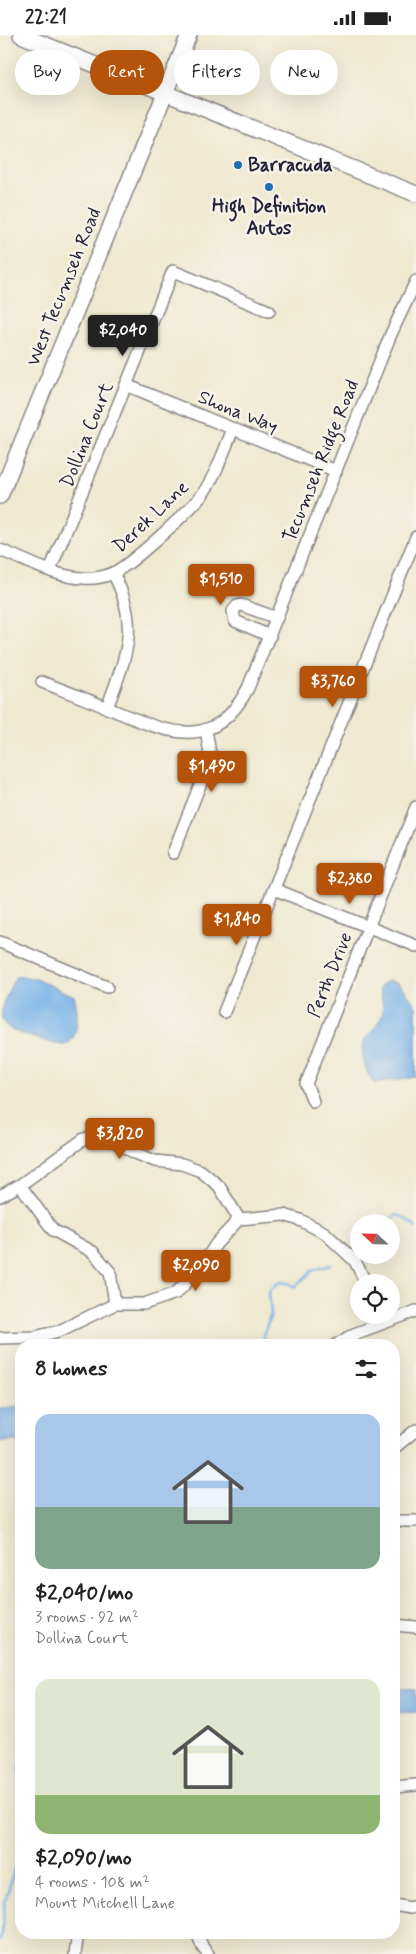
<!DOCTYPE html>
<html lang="en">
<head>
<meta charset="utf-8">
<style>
	:root { --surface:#fff; --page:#f6f6f6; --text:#222; --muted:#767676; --accent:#b45309 }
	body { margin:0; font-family:Mynerve,sans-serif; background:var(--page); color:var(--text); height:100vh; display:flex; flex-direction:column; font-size:19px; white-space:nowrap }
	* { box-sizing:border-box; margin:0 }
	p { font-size:16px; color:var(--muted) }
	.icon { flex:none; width:28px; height:28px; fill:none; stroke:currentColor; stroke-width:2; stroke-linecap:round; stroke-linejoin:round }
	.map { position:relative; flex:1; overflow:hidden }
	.panel { position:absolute; left:15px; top:1304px; width:385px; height:600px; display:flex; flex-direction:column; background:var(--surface); border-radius:20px; box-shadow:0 5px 20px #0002 }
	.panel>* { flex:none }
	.top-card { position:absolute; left:15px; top:15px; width:386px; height:45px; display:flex; gap:10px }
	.needle { width:32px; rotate:292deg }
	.controls { position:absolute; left:350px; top:1179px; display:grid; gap:10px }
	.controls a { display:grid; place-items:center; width:50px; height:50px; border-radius:50%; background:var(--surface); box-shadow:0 5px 20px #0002; font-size:25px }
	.price { position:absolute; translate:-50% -42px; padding:0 11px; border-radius:5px; background:var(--accent); color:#fff; font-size:16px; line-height:32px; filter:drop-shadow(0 1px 2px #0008) }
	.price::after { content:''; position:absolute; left:50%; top:30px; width:15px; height:11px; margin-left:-8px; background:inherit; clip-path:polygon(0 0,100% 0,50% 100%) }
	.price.selected { background:#222; color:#fff }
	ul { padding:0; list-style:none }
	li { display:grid; align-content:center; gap:10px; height:265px; padding:0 20px }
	li span { display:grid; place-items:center; height:155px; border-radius:15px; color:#555 }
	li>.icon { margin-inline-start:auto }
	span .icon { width:90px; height:90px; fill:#fffc; stroke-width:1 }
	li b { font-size:21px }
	h2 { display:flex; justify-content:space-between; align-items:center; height:60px; padding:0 20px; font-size:21px }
	.pill { padding:0 18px; border-radius:22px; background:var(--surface); box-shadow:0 5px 20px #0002; font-size:18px; line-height:45px }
	.pill.selected { background:var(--accent); color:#fff }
	.status { display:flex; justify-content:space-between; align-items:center; height:35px; padding:0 25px; background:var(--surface); direction:ltr }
	.status svg { height:14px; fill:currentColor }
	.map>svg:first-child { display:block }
	.water { fill:#7ab3ea; stroke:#4e6a92 }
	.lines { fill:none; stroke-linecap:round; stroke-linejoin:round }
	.stream { stroke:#7ab3ea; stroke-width:2.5 }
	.minor-casing { stroke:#888686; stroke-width:14 }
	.major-casing { stroke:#888686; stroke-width:18 }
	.minor { stroke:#fff; stroke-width:11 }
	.major { stroke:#fff; stroke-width:15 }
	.poi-dot { fill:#1f6fb2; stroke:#f7f3e8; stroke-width:2 }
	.labels { text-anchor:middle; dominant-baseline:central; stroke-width:5; stroke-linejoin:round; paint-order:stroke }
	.poi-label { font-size:19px; font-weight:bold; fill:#22223b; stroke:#f7f3e8; text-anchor:start }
	.street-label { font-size:19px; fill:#22223b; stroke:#f7f3e8 }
</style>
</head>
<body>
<div class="status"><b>22:21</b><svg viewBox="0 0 49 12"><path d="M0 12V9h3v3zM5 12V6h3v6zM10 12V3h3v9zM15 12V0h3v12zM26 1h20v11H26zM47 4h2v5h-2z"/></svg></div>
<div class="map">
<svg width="416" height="1919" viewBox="0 0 416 1919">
	<rect width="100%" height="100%" fill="#f7f3e8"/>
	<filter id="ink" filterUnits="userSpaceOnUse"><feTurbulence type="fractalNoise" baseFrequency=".02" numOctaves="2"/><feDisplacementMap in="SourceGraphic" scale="10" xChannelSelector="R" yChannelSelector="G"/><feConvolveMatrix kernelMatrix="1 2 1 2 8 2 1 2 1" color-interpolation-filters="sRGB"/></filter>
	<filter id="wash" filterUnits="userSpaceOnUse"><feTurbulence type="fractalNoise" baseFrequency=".0096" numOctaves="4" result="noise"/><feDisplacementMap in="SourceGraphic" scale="20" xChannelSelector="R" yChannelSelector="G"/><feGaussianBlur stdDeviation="1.12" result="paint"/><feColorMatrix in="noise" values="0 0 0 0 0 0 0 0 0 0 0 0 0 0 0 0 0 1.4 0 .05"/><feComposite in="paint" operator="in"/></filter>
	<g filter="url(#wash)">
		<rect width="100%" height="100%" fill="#efe9d0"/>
		<g class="water">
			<path d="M 18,940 L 36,944 L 74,961 C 78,973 81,1005 64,1010 C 58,1011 19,998 12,995 C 7,992 4,989 2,983 C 0,970 10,954 15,943 Z"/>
			<path d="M 389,946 L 397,948 L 405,955 L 416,972 L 416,1042 L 374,1048 C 366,1039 358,1015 366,1003 C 372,996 381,988 383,977 C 384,970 381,962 379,954 L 383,949 Z"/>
			<polygon points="21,1371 21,1406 0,1406 0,1373"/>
			<polygon points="394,1653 416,1654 416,1677 394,1678"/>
		</g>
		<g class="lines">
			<g class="stream">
				<polyline points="384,1188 397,1180 405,1183 416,1193"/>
				<polyline points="260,1310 271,1279 269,1256 279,1247 288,1248 295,1252 312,1236 330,1230"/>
				<polyline points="21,1727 19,1733 21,1746"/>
				<polyline points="0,1905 6,1864 19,1817 21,1798"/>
			</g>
		</g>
	</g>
	<g filter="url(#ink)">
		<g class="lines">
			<defs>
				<g id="minor">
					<polyline points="126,350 336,436"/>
					<path d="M 0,515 C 26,525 55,542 83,543 C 93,544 104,542 113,538 C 131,530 189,476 202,460 C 216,440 224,416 233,394"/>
					<polyline points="50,535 173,236 269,276"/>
					<polyline points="270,601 235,586 233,576 237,571 241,570 277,583"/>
					<path d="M 42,647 C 65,656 87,664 110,674 C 164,696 213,721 248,653 L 391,299 L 416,246"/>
					<path d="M 107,673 C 126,621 141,591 113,538"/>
					<polyline points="173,818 209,727 210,719 206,694"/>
					<polyline points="274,854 416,911"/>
					<polyline points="0,907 107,952"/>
					<polyline points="224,977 416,502"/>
					<polyline points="313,1066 306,1049 416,772"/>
					<polyline points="20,1150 53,1195 93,1217 110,1237 115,1269"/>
					<polyline points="0,1161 20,1150 84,1104 97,1102 112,1105 135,1118 155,1126 182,1129 201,1136 219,1151 239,1184"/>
					<polyline points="0,1303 35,1302 59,1296 115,1269 144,1269 176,1258 199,1235 216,1209 239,1184 284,1180 300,1185 325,1198 355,1226 366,1248"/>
					<polyline points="336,1310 354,1299 416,1276"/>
					<polyline points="394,1413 416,1395"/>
					<polyline points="394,1486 416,1486"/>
					<polyline points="394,1590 416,1592"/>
					<polyline points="394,1752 416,1750"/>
					<polyline points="394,1870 410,1873 416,1871"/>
					<polyline points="197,1898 203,1913 208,1919"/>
					<polyline points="75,1919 78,1898"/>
				</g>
				<g id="major">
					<polyline points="21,0 416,159"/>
					<polyline points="0,461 189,0"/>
				</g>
			</defs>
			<use href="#minor" class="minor-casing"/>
			<use href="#major" class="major-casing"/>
			<use href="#minor" class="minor"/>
			<use href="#major" class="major"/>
		</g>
	</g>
	<g class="poi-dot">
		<circle cx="238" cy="130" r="5"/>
		<circle cx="269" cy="152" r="5"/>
	</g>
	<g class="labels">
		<g class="poi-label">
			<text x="248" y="130">Barracuda</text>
			<text x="269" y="171" text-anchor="middle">High Definition<tspan x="269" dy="22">Autos</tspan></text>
		</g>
		<g class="street-label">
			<text transform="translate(64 252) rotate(-68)">West Tecumseh Road</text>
			<text transform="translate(238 377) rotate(22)">Shona Way</text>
			<text transform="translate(87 400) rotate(-68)">Dollina Court</text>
			<text transform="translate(321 426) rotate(-68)">Tecumseh Ridge Road</text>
			<text transform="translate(151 482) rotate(-43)">Derek Lane</text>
			<text transform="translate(330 940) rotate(-68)">Perth Drive</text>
		</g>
	</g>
</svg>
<div class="controls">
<a><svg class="needle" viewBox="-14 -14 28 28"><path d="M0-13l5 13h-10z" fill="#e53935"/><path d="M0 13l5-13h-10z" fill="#767676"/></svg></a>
<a><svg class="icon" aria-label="locate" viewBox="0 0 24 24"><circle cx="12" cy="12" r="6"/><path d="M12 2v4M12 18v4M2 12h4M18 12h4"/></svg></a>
</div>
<b class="price selected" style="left:123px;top:322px">$2,040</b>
<b class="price" style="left:221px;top:571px">$1,510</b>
<b class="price" style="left:333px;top:673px">$3,760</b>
<b class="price" style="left:212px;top:758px">$1,490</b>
<b class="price" style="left:350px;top:870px">$2,380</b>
<b class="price" style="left:237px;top:911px">$1,840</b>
<b class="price" style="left:120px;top:1125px">$3,820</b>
<b class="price" style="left:196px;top:1257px">$2,090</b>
<div class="top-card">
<a class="pill">Buy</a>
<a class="pill selected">Rent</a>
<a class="pill">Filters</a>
<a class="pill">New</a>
</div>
<section class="panel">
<h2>8 homes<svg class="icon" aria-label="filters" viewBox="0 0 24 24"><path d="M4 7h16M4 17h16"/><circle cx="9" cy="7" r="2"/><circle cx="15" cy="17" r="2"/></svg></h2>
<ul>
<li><span style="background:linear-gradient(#a9c7e8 60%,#7fa58c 0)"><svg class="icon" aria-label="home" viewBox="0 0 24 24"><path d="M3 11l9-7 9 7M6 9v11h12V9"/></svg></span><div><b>$2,040/mo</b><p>3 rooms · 92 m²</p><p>Dollina Court</p></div></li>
<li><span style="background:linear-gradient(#dfe7d0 75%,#8fb573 0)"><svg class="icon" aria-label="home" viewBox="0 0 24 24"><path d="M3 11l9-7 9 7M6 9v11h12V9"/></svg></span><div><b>$2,090/mo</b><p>4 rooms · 108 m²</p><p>Mount Mitchell Lane</p></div></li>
</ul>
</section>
</div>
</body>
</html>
